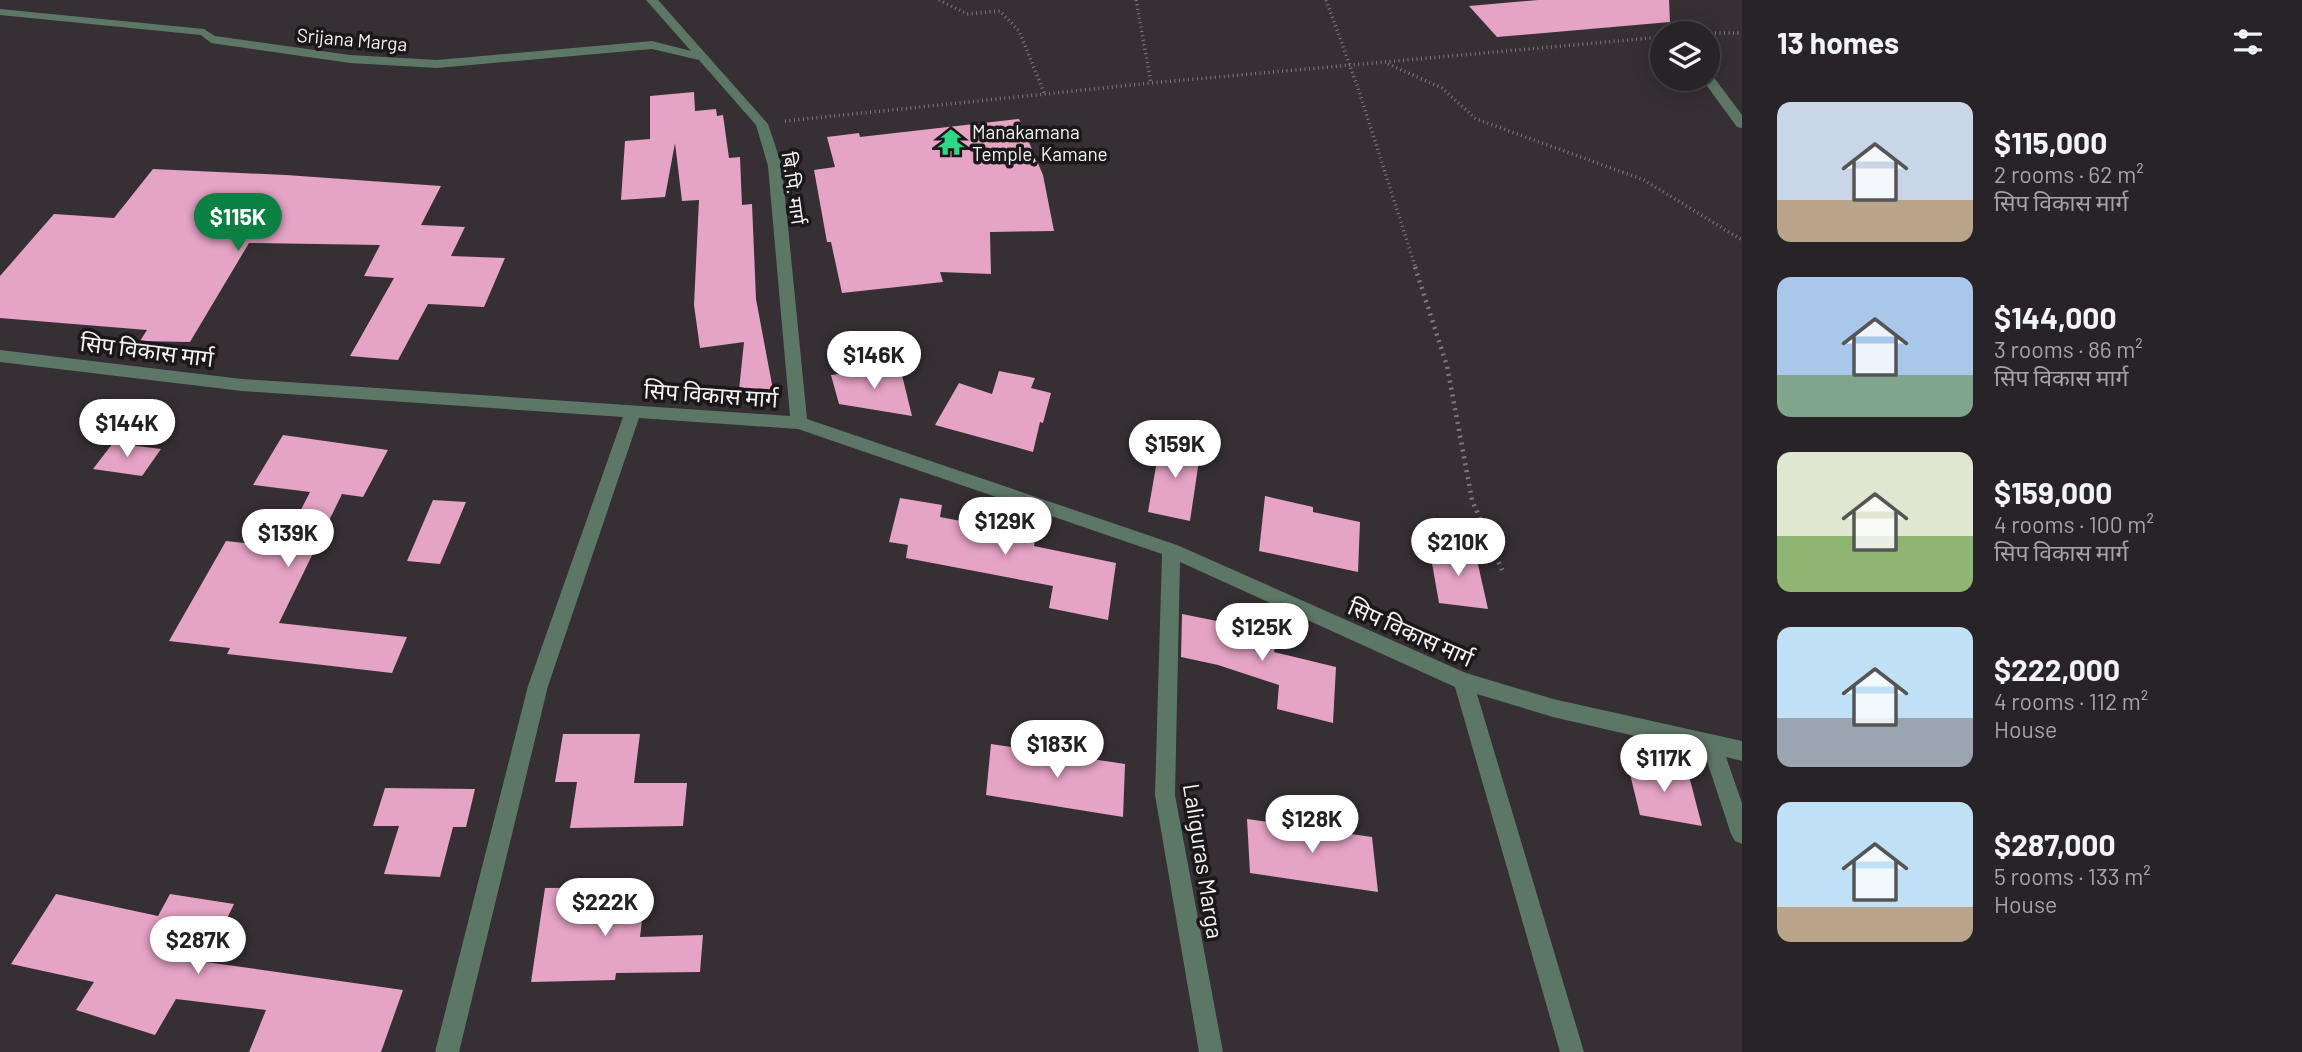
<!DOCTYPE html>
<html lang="en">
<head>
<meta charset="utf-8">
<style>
	:root { --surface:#282326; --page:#342f32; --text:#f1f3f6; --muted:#a5a4a7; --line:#444043; --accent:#0b8043 }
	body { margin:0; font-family:Barlow,"Noto Sans Devanagari",sans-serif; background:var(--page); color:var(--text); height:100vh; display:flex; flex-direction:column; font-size:26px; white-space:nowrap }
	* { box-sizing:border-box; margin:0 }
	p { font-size:23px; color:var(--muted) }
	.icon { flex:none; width:38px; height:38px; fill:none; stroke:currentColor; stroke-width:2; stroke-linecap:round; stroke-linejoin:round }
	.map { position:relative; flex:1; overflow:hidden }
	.panel { display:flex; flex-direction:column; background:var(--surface); width:560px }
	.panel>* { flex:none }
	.controls { position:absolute; left:1650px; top:21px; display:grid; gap:14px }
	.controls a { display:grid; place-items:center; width:70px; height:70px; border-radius:50%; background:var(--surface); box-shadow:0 4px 18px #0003,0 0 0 2px var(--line); font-size:35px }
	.price { position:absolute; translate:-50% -60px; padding:0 16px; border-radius:24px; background:#fff; color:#222; font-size:23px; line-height:46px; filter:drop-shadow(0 2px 4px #0008) }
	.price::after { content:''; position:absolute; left:50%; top:42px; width:21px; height:16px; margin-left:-10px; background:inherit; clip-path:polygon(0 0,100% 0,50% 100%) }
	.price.current { background:var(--accent); color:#fff }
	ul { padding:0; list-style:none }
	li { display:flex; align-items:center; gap:21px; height:175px; padding:0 35px }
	li span { display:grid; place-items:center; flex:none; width:196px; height:140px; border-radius:14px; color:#555 }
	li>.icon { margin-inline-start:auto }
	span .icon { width:84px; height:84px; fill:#fffc; stroke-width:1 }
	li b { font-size:30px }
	h2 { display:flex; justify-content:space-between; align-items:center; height:84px; padding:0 35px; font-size:30px }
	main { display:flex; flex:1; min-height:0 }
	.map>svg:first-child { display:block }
	.building { fill:#e5a3c5 }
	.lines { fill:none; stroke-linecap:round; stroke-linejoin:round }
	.path-far1 { stroke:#807a7d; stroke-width:3.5; stroke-dasharray:1 3.5; stroke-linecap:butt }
	.path { stroke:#807a7d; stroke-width:4.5; stroke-dasharray:2 5; stroke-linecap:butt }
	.minor { fill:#5d7766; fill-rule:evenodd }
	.labels { text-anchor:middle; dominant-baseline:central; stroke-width:7; stroke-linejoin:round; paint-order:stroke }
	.far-street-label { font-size:19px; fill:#f7f2f4; stroke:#1b181a }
	.far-poi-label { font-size:19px; fill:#f7f2f4; stroke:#1b181a; text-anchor:start }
	.street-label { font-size:23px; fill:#f7f2f4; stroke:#1b181a }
</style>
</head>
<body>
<main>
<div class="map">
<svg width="1742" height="1052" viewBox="0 0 1742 1052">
	<rect width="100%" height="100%" fill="#362f33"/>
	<g class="building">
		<polygon points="1538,0 1669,0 1670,22 1497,37 1469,6"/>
		<polygon points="694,92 695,111 716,109 717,116 723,115 729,158 740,157 742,205 752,204 756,299 773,390 739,390 744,342 700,348 694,305 699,200 682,201 675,143 665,197 621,200 625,141 650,139 650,96"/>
		<polygon points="1019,119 1043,175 1054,231 990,232 991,274 940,272 943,282 842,293 831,242 827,242 814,170 835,167 827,137 859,133 860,137"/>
		<polygon points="153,169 286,175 441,186 421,225 465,227 451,256 505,258 484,307 428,304 398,360 350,356 394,278 364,276 380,245 249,243 190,342 140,341 147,330 0,318 0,276 54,214 114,218"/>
		<polygon points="900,367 912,416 839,404 831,375"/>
		<polygon points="999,371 1035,378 1031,388 1051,393 1043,423 1040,422 1033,452 935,425 959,383 992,394"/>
		<polygon points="283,435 388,450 363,497 342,494 279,623 407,637 392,673 227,654 230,648 169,641 226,541 282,547 310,492 253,485"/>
		<polygon points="1161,438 1201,447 1190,521 1148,512"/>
		<polygon points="113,443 161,449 142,476 93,469"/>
		<polygon points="1265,496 1313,507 1313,512 1360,522 1358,572 1259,551"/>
		<polygon points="900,498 942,505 940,517 1036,535 1034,546 1116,563 1108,620 1049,608 1053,586 906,558 908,545 889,542"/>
		<polygon points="433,500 466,502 440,564 407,561"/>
		<polygon points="1429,546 1475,551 1488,609 1439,603"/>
		<polygon points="1182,614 1232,624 1233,618 1278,633 1274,652 1336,667 1333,723 1277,709 1279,685 1218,665 1181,657"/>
		<polygon points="563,734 640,734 634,783 687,783 683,826 570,828 577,782 555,782"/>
		<polygon points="991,744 1125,764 1123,817 986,795"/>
		<polygon points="1627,762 1688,772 1702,826 1640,815"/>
		<polygon points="385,788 475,789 466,827 453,827 440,877 384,874 399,826 373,826"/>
		<polygon points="1247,819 1372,837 1378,892 1250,873"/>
		<polygon points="646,887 640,937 703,935 700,972 616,973 615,980 531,982 545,888"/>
		<polygon points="56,894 158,916 170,894 234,904 206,962 403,990 381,1052 249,1052 266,1010 176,999 155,1035 76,1010 94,982 11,964"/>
	</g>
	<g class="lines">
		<g class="path-far1">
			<polyline points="939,0 967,14 1000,11 1019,31 1045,95"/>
			<polyline points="1136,0 1151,83"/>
			<polyline points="1326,0 1358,88 1416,269"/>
			<polyline points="1706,33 1742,33"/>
			<polyline points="1388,64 1442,88 1476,119 1644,180 1742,240"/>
			<polyline points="785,121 1151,83 1662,37"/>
		</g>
		<polyline class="path" points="1415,267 1447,366 1472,500 1502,570"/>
		<g class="minor">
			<polygon points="646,0 658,0 768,124 782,166 807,419 1177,545 1466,673 1553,699 1742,741 1742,761 1726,757 1742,803 1742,844 1735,841 1731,834 1704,752 1553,717 1477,694 1584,1052 1560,1052 1455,687 1180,562 1175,795 1223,1052 1199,1052 1155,795 1162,554 798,429 639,418 548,686 459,1052 435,1052 528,686 623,417 242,391 0,362 0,350 242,379 790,416 768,166 756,125 699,60 652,49 437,68 350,63 211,43 201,35 0,15 0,9 204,29 215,36 350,55 437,60 652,41 691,51"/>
			<polygon points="1708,74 1712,75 1742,115 1742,128 1737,127 1702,79 1708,79"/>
		</g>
	</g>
	<defs>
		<symbol id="temple-bare" viewBox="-9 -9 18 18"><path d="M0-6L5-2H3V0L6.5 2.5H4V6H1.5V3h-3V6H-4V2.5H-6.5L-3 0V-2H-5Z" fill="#2dd884" stroke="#1b181a" stroke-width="2.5" paint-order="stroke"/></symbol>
	</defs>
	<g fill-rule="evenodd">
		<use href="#temple-bare" x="932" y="123" width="38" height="38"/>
	</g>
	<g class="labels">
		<g class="far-street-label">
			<text transform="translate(352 39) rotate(5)">Srijana Marga</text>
			<text transform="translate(794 188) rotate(82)">बि.पि. मार्ग</text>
		</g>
		<g class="far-poi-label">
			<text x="972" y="131">Manakamana<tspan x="972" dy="22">Temple, Kamane</tspan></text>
		</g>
		<g class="street-label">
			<text transform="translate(147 350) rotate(7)">सिप विकास मार्ग</text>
			<text transform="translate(711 394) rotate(4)">सिप विकास मार्ग</text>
			<text transform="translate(1411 632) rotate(24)">सिप विकास मार्ग</text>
			<text transform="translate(1204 861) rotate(81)">Laliguras Marga</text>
		</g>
	</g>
</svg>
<div class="controls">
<a><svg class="icon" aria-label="layers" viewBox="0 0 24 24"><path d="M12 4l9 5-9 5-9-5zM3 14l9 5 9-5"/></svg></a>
</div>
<b class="price current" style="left:238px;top:253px">$115K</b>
<b class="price" style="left:874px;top:391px">$146K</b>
<b class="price" style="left:127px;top:459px">$144K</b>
<b class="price" style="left:1175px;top:480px">$159K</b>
<b class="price" style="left:1005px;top:557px">$129K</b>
<b class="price" style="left:288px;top:569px">$139K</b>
<b class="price" style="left:1458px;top:578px">$210K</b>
<b class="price" style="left:1262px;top:663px">$125K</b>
<b class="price" style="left:1057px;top:780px">$183K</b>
<b class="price" style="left:1664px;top:794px">$117K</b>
<b class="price" style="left:1312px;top:855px">$128K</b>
<b class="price" style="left:605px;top:938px">$222K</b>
<b class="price" style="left:198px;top:976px">$287K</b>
</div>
<section class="panel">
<h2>13 homes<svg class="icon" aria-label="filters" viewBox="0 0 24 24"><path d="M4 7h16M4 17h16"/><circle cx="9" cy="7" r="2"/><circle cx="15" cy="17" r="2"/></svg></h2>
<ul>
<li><span style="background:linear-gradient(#c9d6e8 70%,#b9a48a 0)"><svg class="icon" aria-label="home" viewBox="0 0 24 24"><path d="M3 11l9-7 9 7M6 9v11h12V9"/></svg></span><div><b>$115,000</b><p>2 rooms · 62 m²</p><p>सिप विकास मार्ग</p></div></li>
<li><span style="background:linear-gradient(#a9c7e8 70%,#7fa58c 0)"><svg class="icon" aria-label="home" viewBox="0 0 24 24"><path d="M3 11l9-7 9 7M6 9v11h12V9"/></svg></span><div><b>$144,000</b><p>3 rooms · 86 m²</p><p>सिप विकास मार्ग</p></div></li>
<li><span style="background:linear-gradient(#dfe7d0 60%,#8fb573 0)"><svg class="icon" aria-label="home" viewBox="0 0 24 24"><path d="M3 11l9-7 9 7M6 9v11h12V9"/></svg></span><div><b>$159,000</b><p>4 rooms · 100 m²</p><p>सिप विकास मार्ग</p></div></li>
<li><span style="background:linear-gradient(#bfe0f5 65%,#9aa5b1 0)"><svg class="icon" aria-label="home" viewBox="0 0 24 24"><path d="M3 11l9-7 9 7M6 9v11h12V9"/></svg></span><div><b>$222,000</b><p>4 rooms · 112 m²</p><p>House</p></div></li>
<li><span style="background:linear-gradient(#bfe0f5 75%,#b9a48a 0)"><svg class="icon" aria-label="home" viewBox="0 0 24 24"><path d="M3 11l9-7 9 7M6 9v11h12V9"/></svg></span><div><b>$287,000</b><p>5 rooms · 133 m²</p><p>House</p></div></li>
</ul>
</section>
</main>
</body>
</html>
